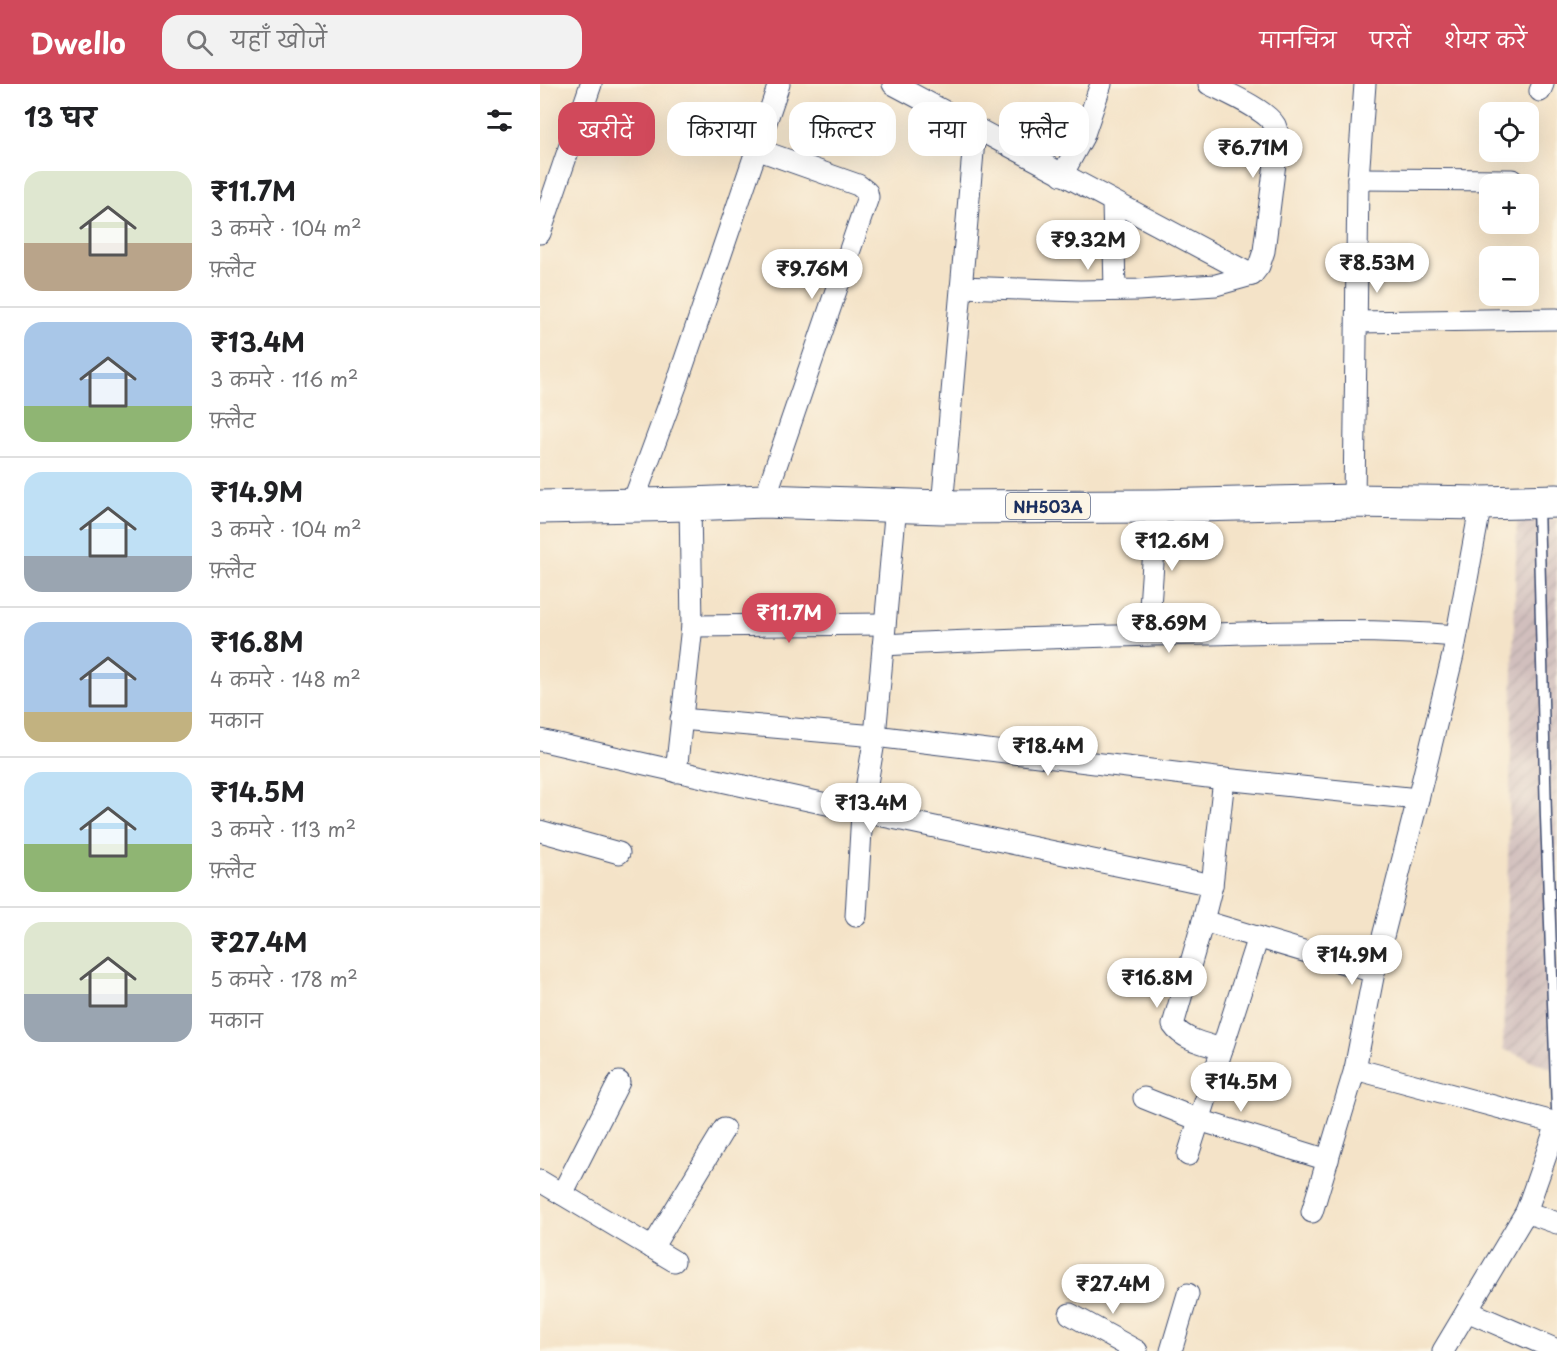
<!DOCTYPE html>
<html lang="hi">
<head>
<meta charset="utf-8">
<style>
	:root { --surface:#fff; --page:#f2f2f2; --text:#202124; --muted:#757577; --line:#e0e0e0; --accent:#d1495b }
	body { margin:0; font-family:"Playpen Sans","Playpen Sans Deva",sans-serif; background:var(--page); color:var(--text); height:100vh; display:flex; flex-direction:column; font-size:22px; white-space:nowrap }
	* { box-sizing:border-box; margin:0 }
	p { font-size:20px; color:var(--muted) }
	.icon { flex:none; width:33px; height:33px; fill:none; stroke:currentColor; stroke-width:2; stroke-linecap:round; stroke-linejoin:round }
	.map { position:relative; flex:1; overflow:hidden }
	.sheet { display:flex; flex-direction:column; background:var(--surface); width:540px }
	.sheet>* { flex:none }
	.hud { position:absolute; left:18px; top:18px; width:570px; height:54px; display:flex; gap:12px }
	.buttons { position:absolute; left:939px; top:18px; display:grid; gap:12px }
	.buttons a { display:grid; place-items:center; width:60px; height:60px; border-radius:12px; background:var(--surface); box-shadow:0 6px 24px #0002; font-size:30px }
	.price { position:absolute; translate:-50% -51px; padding:0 14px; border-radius:21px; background:#fff; color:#222; font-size:20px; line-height:39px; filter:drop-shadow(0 2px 3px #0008) }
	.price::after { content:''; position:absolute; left:50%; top:36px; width:18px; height:14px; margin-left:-9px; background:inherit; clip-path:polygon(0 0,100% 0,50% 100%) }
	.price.current { background:var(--accent); color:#fff }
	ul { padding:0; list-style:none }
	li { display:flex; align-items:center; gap:18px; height:150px; padding:0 24px }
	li+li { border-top:2px solid var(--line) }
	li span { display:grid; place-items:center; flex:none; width:168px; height:120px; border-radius:18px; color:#555 }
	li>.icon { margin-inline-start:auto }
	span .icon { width:72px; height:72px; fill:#fffc; stroke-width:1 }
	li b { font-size:26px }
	h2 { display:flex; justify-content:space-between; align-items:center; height:72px; padding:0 24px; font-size:26px }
	.tag { padding:0 21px; border-radius:18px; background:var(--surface); box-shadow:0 6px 24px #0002; font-size:21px; line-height:54px }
	.tag.current { background:var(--accent); color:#fff }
	header { display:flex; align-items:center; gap:36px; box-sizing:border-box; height:84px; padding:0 30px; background:var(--accent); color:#fff }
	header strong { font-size:28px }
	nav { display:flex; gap:33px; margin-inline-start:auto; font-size:21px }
	.search { width:420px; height:54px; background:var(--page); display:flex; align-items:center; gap:15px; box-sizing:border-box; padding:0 21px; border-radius:18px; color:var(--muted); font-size:22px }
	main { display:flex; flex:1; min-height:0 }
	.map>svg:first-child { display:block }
	.industrial { fill:url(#industrial-furrows) }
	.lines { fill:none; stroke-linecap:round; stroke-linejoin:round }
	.lane-casing { stroke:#3c4a6e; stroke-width:13 }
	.street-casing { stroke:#3c4a6e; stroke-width:23 }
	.highway-casing { stroke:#3c4a6e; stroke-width:35 }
	.lane { stroke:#fff; stroke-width:10 }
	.street { stroke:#fff; stroke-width:21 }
	.highway { stroke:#fff; stroke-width:33 }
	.labels { text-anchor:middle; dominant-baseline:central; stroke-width:4.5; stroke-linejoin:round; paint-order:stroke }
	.shield { fill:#fcf5e5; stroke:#5e6a86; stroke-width:1.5 }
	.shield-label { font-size:16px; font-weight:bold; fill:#1b2f5e }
</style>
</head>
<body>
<header>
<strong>Dwello</strong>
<div class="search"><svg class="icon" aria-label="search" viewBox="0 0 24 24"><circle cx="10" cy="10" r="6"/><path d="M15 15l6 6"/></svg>यहाँ खोजें</div>
<nav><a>मानचित्र</a><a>परतें</a><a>शेयर करें</a></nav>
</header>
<main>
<section class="sheet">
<h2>13 घर<svg class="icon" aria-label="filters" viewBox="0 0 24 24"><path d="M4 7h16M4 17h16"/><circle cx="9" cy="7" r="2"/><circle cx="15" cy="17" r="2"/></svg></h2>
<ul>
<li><span style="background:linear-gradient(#dfe7d0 60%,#b9a48a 0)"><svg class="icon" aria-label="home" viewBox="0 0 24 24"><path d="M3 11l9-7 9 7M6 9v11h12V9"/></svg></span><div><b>₹11.7M</b><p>3 कमरे · 104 m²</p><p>फ़्लैट</p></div></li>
<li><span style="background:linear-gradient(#a9c7e8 70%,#8fb573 0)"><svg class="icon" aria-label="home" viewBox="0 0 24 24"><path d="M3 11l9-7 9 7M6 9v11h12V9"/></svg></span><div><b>₹13.4M</b><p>3 कमरे · 116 m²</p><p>फ़्लैट</p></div></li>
<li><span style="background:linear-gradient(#bfe0f5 70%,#9aa5b1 0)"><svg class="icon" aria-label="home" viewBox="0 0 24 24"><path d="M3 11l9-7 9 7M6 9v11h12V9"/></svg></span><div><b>₹14.9M</b><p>3 कमरे · 104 m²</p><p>फ़्लैट</p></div></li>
<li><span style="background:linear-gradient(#a9c7e8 75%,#c2b280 0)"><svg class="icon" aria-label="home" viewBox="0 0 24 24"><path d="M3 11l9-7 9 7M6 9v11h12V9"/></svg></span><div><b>₹16.8M</b><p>4 कमरे · 148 m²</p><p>मकान</p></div></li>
<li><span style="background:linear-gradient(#bfe0f5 60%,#8fb573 0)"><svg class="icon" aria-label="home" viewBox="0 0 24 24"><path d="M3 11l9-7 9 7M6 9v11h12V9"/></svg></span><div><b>₹14.5M</b><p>3 कमरे · 113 m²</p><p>फ़्लैट</p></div></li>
<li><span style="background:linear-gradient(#dfe7d0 60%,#9aa5b1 0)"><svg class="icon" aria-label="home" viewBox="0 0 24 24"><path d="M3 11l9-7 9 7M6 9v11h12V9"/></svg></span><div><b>₹27.4M</b><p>5 कमरे · 178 m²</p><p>मकान</p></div></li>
</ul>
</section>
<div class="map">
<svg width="1017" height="1267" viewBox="0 0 1017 1267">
	<defs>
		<pattern id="industrial-furrows" width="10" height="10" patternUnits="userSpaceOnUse" patternTransform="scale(1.5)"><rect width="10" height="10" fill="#d1bfbd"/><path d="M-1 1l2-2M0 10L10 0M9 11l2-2" fill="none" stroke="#b3a4a5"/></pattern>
	</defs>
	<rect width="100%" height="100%" fill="#fcf5e5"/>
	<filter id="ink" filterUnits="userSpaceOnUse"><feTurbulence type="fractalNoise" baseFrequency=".0167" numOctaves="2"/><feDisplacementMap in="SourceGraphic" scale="12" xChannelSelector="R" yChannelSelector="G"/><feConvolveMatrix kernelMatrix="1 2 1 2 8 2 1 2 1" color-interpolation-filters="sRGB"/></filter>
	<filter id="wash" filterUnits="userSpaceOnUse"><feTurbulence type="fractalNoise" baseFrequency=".008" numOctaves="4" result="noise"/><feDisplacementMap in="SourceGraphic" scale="24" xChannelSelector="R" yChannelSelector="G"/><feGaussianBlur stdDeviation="1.35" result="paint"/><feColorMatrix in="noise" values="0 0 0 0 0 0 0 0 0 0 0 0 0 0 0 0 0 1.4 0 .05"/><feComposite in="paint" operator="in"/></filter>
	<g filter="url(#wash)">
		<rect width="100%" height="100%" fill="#f4e3c8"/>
		<polygon class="industrial" points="977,435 1017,435 1017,987 963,965"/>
	</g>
	<g filter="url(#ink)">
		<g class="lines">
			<defs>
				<polyline id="lane" points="998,421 1006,733 1017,1025"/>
				<g id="street">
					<polyline points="353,0 712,191"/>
					<polyline points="1000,7 1003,0"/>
					<polyline points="216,65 318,101 327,108 328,113 224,417"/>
					<polyline points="522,91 543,53 561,0"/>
					<polyline points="818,95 972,96"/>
					<polyline points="573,118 575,206"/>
					<polyline points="0,149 51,0"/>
					<path d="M 421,203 L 540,207 L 598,206 L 676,201 L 712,191 L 719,182 L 724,167 L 738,55 C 738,50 737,46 735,41 C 725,25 687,9 669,0"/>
					<polyline points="817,238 1017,235"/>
					<polyline points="814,417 818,95 825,0"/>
					<polyline points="92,421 137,299 239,0"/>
					<polyline points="402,423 435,45"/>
					<polyline points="152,542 345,540"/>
					<polyline points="608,551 617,422"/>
					<path d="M 343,561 C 451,555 558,552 666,550 C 750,548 833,545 916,552"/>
					<polyline points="141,635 335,652 684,695 878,715"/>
					<path d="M 0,656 C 223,708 447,754 672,801"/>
					<polyline points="136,688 152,542 150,420"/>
					<polyline points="684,695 672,801 663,837 834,888 815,985 772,1128"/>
					<polyline points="0,747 79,769"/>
					<polyline points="316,832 322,729 335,652 356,421"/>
					<path d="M 663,837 L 633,941 C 643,956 666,960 682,965"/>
					<polyline points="834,888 878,715 913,571 941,419"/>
					<polyline points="815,985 1017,1039"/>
					<polyline points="604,1014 659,1036 788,1076"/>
					<polyline points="648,1071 718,853"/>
					<polyline points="0,1097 134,1177"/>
					<polyline points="22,1110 79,998"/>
					<polyline points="986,1128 1017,1139"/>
					<polyline points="112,1164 184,1045"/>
					<polyline points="927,1227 1017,1266"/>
					<polyline points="530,1230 597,1267"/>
					<polyline points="631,1267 648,1210"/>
					<polyline points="903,1267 986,1128 1017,1040"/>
				</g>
				<polyline id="highway" points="0,423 150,420 224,417 402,423 617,422 814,417 941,419 1017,417"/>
			</defs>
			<use href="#lane" class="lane-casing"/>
			<use href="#street" class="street-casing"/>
			<use href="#highway" class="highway-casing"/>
			<use href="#lane" class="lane"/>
			<use href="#street" class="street"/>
			<use href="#highway" class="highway"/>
		</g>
	</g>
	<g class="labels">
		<rect class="shield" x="466" y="409" width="84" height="26" rx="4.5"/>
		<g class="shield-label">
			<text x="508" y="422">NH503A</text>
		</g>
	</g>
</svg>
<div class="buttons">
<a><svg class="icon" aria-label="locate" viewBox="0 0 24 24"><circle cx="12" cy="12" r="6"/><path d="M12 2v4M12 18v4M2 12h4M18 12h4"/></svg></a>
<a>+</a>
<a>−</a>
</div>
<b class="price" style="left:713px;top:95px">₹6.71M</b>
<b class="price" style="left:548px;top:187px">₹9.32M</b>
<b class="price" style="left:837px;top:210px">₹8.53M</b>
<b class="price" style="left:272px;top:216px">₹9.76M</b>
<b class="price" style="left:632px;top:488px">₹12.6M</b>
<b class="price current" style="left:249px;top:560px">₹11.7M</b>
<b class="price" style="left:629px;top:570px">₹8.69M</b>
<b class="price" style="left:508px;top:693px">₹18.4M</b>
<b class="price" style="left:331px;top:750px">₹13.4M</b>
<b class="price" style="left:812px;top:902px">₹14.9M</b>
<b class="price" style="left:617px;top:925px">₹16.8M</b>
<b class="price" style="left:701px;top:1029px">₹14.5M</b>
<b class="price" style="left:573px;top:1231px">₹27.4M</b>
<div class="hud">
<a class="tag current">खरीदें</a>
<a class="tag">किराया</a>
<a class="tag">फ़िल्टर</a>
<a class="tag">नया</a>
<a class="tag">फ़्लैट</a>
</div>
</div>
</main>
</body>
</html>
